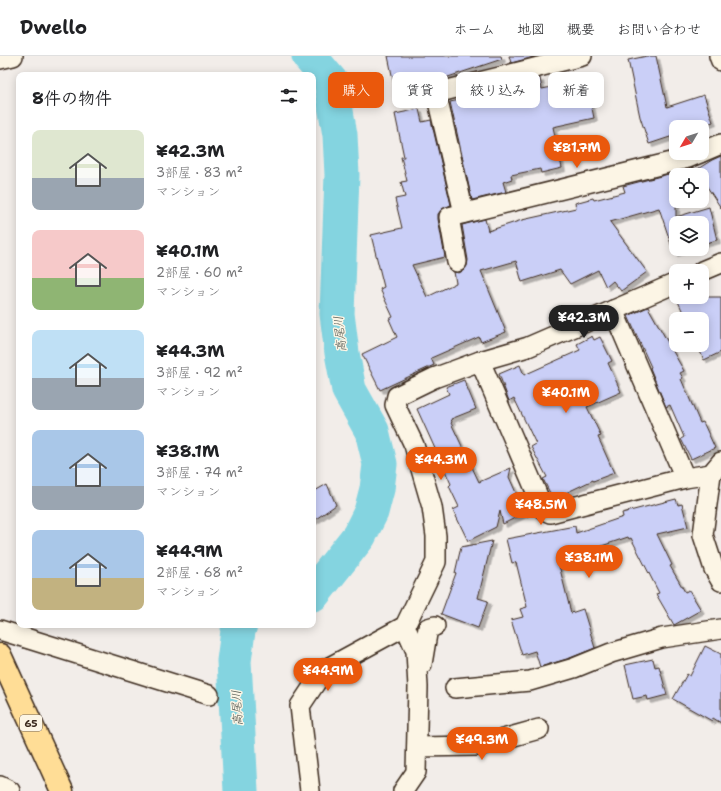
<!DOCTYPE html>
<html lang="ja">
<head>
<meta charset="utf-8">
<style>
	:root { --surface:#fff; --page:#f6f6f6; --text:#202124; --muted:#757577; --line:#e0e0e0; --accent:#ea580c }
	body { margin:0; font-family:"Shantell Sans","Klee One",sans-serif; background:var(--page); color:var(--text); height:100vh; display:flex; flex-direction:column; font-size:15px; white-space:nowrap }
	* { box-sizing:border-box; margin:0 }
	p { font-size:13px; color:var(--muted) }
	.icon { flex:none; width:22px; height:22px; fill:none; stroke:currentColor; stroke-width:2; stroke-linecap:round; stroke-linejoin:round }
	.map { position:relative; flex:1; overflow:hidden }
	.side { position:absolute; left:16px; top:16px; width:300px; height:556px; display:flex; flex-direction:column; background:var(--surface); border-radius:8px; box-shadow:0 2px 10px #0003 }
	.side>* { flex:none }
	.banner { position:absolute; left:328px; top:16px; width:333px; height:36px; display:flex; gap:8px }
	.needle { width:26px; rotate:231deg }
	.tools { position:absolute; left:669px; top:64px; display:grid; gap:8px }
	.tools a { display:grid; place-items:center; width:40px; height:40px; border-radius:8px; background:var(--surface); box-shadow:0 2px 10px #0003; font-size:20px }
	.price { position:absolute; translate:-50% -34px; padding:0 9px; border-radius:14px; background:var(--accent); color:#fff; font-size:13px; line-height:26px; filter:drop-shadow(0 1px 2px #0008) }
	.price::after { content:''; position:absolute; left:50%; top:24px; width:12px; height:9px; margin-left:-6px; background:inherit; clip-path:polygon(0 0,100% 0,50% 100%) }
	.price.current { background:#222; color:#fff }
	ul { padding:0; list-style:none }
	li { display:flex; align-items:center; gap:12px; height:100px; padding:0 16px }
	li span { display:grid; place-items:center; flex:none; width:112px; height:80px; border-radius:8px; color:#555 }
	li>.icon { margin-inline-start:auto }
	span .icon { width:48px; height:48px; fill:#fffc; stroke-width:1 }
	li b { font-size:17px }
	h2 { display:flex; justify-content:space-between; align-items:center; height:48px; padding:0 16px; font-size:17px }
	.pill { padding:0 14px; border-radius:8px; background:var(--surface); box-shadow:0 2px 10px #0003; font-size:14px; line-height:36px }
	.pill.current { background:var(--accent); color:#fff }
	header { display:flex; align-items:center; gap:24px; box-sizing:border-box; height:56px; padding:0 20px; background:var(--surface); border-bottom:1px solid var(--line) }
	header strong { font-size:19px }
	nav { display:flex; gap:22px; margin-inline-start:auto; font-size:14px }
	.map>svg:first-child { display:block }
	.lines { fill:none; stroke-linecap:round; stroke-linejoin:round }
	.river { stroke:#84d4e0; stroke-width:35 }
	.building { fill:#cacff7; stroke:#3b2a1e; filter:url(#shadow) }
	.minor-casing { stroke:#3b2a1e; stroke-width:22 }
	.major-casing { stroke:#3b2a1e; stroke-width:25 }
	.minor { stroke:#fcf5e5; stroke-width:19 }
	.major { stroke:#ffdd96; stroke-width:22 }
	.labels { text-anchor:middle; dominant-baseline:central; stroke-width:3; stroke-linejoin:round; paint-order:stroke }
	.shield { fill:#fcf5e5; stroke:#75675a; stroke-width:1 }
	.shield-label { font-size:10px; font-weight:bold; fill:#3b2a1e }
	.water-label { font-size:12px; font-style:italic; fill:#4d544e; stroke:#fcf5e5 }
</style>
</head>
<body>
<header>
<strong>Dwello</strong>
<nav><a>ホーム</a><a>地図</a><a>概要</a><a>お問い合わせ</a></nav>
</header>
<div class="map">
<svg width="721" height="735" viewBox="0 0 721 735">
	<defs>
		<filter id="shadow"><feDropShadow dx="3.5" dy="3.5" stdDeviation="0" flood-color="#0004"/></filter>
	</defs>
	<rect width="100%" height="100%" fill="#f2ede9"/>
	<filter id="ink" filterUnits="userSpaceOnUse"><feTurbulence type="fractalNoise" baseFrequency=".025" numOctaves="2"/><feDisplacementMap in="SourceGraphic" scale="8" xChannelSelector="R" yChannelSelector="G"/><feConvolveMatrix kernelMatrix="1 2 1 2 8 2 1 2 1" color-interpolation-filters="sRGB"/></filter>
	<g filter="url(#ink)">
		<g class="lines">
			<g class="river">
				<polyline points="309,0 331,26 340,79 342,119 337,258 342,297 349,334 372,375 380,408 377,433 371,456 359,480 313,538"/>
				<polyline points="240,569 238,575 234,605 241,735"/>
			</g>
		</g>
		<g class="building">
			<polygon points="388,0 501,0 502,3 445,22 414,26 415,32 396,38"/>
			<polygon points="509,0 534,0 534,1 511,7"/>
			<polygon points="647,0 656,0 667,51 704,39 713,66 699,71 676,71 676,79 649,88 640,61 628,4"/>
			<polygon points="540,22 542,33 586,24 594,62 553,71 562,112 541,117 540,113 511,119 512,123 503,126 506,136 472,144 450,46 489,38 490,40 518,34 517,28"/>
			<polygon points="419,53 422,66 431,64 451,149 442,153 438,158 438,163 445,201 412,209 427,241 456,227 454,216 459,217 464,214 467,210 468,204 462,169 485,163 488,175 522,164 576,152 575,147 593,142 594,144 625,136 623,130 676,116 676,161 709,151 717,184 702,188 702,167 676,167 676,193 687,193 674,197 659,152 610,166 647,216 621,235 613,225 606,231 598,214 570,228 560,214 522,226 516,205 481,215 506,276 481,286 479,281 431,302 434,309 380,334 362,298 397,281 389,263 393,261 380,233 384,231 371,179 402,172 395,143 405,141 401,126 407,125 401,101 404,101 395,58"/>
			<polygon points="721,100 721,152 702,123 702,119 700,119 696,114 712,104"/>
			<polygon points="676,241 721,241 721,296 704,304 697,289 702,289 702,263 686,263"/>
			<polygon points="648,251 684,315 680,317 683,322 681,323 700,367 703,366 715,392 691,403 681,383 684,381 670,349 666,351 650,312 651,311 628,260"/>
			<polygon points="592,280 594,284 600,281 612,305 608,307 621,336 587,351 601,380 598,381 614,417 593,425 593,424 553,443 543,423 547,421 531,391 536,388 514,342 509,345 499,318 520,309 524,319 580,294 577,288"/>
			<polygon points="464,324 476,353 451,363 452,366 451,367 479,426 511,412 509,421 525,457 503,468 500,455 496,471 468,485 453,454 459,451 449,430 451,428 417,353 449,338 446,331"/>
			<polygon points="327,428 336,449 313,465 313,436"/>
			<polygon points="676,443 678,449 682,448 688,471 657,478 672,509 670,510 685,536 689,534 701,554 674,569 656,538 659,537 631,482 629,483 628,481 581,497 557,501 571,557 583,553 595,592 570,602 540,611 535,595 522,599 511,564 523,561 520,553 527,551 516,506 512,507 506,483 575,470 576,477 623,461 622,457"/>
			<polygon points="492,485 478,542 488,545 478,572 441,558 456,517 455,517 461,491"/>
			<polygon points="705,590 721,598 721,667 713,662 712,665 673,643 687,618 690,620"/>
			<polygon points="653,603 655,611 659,610 667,639 648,644 647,640 633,643 625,609"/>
		</g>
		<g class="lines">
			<defs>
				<g id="minor">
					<polyline points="719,0 721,5"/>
					<polyline points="0,3 13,0"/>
					<polyline points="702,96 721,88"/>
					<polyline points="464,157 436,37 582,0"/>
					<polyline points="457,206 449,161 688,102 700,97"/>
					<polyline points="702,215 721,207"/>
					<polyline points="613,254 685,422"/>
					<polyline points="480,305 544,454 550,457 685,422 711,418"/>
					<polyline points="721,406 711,418 703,479 714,513 721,525"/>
					<polyline points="0,574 209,639"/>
					<polyline points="422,608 428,572 435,570"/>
					<polyline points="455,632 530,625 574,612 611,597 662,582 721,573"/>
					<polyline points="417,691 478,690 539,673"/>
					<polyline points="0,730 10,735"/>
					<polyline points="310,735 300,650 324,614 405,570 436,506 436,480 432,451 414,389 395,349 397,340 434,322 480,305 528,291 676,227"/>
					<polyline points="403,735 416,716 418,631 416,595 405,570"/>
				</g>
				<polyline id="major" points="0,599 62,735"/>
			</defs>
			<use href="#minor" class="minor-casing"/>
			<use href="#major" class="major-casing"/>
			<use href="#minor" class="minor"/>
			<use href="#major" class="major"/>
		</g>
	</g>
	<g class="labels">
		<rect class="shield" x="20" y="659" width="22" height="16" rx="3"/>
		<g class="shield-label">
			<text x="31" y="667">65</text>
		</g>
		<g class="water-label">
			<text transform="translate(340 278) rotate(-96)">高尾川</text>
			<text transform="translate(237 652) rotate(-93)">高尾川</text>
		</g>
	</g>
</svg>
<div class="tools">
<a><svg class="needle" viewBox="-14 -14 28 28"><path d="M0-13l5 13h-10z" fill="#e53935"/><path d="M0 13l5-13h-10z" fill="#757577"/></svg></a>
<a><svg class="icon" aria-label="locate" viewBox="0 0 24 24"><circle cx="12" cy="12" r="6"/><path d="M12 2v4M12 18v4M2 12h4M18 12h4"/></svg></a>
<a><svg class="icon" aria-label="layers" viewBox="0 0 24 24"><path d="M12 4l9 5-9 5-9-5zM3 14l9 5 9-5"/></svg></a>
<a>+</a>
<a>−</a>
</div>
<b class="price" style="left:577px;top:113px">¥81.7M</b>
<b class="price current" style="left:584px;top:283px">¥42.3M</b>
<b class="price" style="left:566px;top:358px">¥40.1M</b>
<b class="price" style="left:441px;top:425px">¥44.3M</b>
<b class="price" style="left:541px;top:470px">¥48.5M</b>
<b class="price" style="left:589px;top:523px">¥38.1M</b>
<b class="price" style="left:328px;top:636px">¥44.9M</b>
<b class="price" style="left:482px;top:705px">¥49.3M</b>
<div class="banner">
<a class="pill current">購入</a>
<a class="pill">賃貸</a>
<a class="pill">絞り込み</a>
<a class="pill">新着</a>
</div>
<section class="side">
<h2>8件の物件<svg class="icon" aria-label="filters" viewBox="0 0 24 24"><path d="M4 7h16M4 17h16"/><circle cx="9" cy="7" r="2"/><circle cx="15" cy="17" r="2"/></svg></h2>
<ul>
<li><span style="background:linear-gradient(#dfe7d0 60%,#9aa5b1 0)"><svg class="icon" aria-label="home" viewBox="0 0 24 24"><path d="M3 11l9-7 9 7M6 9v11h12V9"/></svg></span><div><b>¥42.3M</b><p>3部屋 · 83 m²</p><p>マンション</p></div></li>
<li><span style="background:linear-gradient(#f6c9c9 60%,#8fb573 0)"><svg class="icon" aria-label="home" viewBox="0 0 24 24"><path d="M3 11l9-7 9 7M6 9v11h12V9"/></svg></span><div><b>¥40.1M</b><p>2部屋 · 60 m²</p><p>マンション</p></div></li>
<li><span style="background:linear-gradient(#bfe0f5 60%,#9aa5b1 0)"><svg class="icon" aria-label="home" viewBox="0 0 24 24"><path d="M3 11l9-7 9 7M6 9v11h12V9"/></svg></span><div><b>¥44.3M</b><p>3部屋 · 92 m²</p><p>マンション</p></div></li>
<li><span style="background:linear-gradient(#a9c7e8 70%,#9aa5b1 0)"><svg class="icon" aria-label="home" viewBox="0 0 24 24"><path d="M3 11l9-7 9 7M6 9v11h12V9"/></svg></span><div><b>¥38.1M</b><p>3部屋 · 74 m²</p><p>マンション</p></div></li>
<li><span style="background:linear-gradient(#a9c7e8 60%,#c2b280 0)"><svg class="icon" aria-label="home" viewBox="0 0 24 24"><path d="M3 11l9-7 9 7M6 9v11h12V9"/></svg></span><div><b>¥44.9M</b><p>2部屋 · 68 m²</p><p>マンション</p></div></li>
</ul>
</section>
</div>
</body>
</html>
